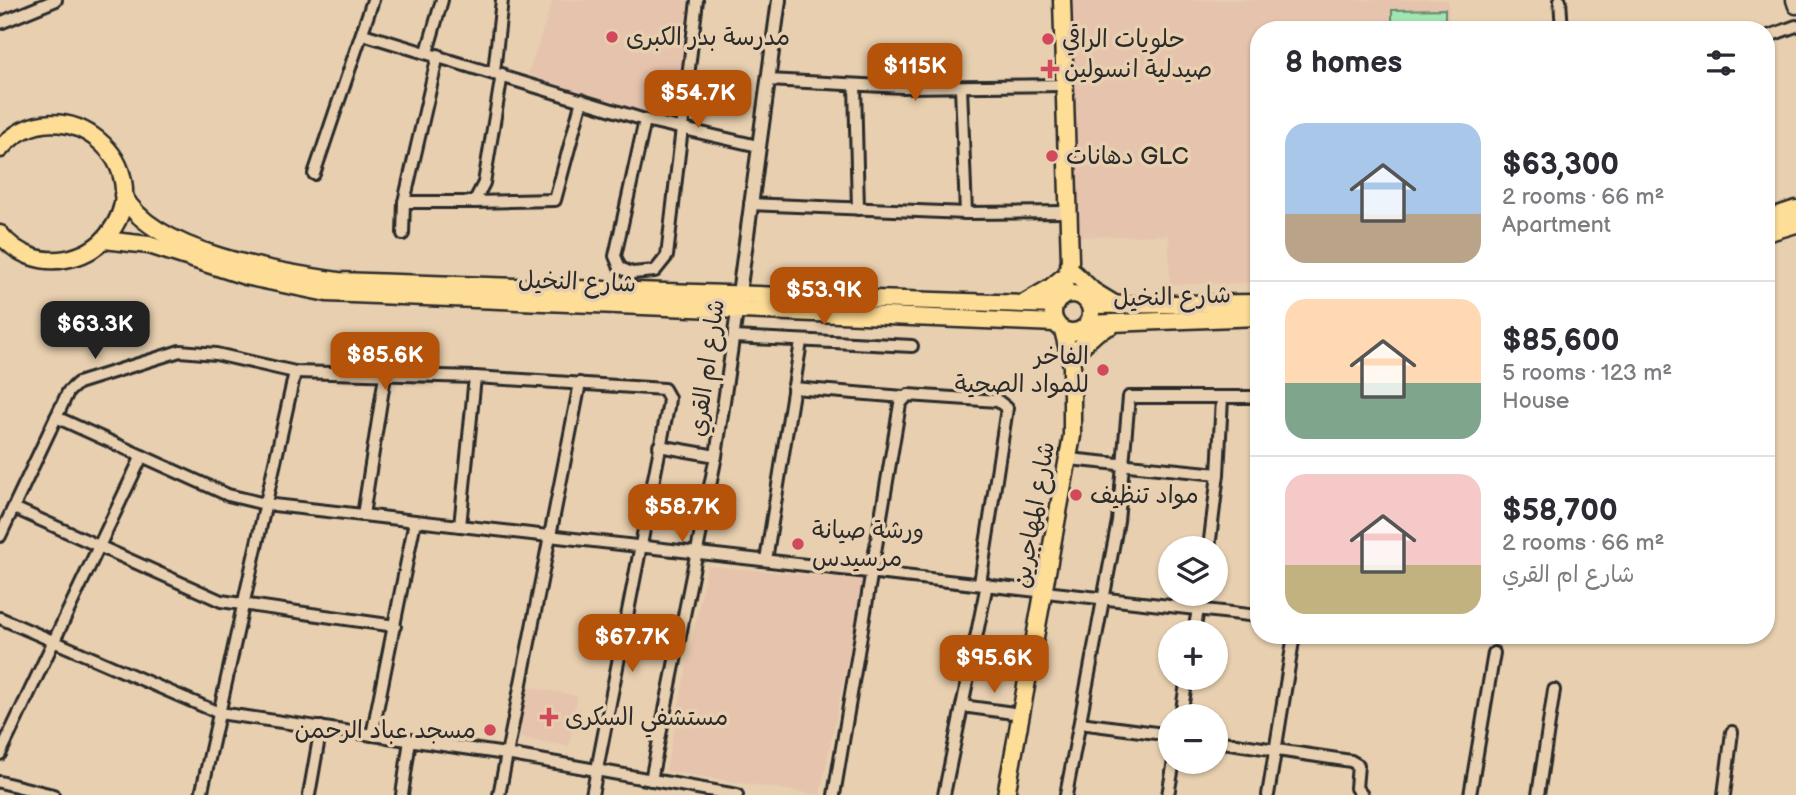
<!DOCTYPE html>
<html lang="en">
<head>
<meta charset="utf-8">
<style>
	:root { --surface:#fff; --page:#f7f7f7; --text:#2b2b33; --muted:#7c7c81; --line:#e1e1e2; --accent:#b45309 }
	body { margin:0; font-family:"Balsamiq Sans","Playpen Sans Arabic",sans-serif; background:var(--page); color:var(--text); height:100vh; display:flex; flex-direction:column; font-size:26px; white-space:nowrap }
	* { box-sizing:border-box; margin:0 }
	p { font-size:23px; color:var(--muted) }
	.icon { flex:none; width:38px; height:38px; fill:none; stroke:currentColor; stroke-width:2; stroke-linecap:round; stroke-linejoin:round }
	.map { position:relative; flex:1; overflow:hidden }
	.panel { position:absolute; left:1250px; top:21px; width:525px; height:623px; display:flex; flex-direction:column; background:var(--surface); border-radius:28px; box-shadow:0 2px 5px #0004 }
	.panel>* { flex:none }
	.buttons { position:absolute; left:1158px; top:536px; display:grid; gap:14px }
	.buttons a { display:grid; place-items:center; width:70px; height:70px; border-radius:50%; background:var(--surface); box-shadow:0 2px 5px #0004; font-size:35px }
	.price { position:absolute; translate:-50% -60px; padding:0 16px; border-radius:14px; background:var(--accent); color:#fff; font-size:23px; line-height:46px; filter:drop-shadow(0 2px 4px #0008) }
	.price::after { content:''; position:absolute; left:50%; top:42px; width:21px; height:16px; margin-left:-10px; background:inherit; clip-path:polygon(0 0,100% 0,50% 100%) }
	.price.selected { background:#222; color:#fff }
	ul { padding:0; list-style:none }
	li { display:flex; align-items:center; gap:21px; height:175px; padding:0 35px }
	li+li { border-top:2px solid var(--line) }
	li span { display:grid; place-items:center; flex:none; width:196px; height:140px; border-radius:21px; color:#555 }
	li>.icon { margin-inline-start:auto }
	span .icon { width:84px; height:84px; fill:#fffc; stroke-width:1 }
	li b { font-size:30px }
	h2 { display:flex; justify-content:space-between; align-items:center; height:84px; padding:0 35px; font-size:30px }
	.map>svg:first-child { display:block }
	.built { fill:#e6c3ad }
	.green { fill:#a1e5b1; stroke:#66886e; stroke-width:2 }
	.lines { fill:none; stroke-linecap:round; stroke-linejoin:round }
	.minor-casing { stroke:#2b2b2b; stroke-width:16 }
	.tertiary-casing { stroke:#2b2b2b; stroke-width:18 }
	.secondary-casing { stroke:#2b2b2b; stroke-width:19 }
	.primary-casing { stroke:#2b2b2b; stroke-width:21 }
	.minor { stroke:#e7cfaf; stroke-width:10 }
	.tertiary { stroke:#e7cfaf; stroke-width:12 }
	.secondary { stroke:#e7cfaf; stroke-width:14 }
	.primary { stroke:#fedd96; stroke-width:16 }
	.poi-dot { fill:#d1495b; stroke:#e7cfaf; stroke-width:2.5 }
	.labels { text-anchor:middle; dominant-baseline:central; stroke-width:7; stroke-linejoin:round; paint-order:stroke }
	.poi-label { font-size:24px; fill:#2b2b2b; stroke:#e7cfaf; text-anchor:start }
	.street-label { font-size:24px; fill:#2b2b2b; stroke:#e7cfaf }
</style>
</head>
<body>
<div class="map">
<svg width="1796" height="795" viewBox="0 0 1796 795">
	<rect width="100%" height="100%" fill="#e7cfaf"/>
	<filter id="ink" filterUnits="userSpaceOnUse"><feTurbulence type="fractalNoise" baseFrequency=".0143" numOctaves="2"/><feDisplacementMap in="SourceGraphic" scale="14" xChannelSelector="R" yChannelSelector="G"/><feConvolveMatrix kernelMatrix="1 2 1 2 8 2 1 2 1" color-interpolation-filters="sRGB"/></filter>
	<g filter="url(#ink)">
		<g class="built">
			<polygon points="553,0 688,0 675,112 661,118 528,75"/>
			<polygon points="1070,0 1448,0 1449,30 1258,30 1258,283 1170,284 1169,235 1074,237"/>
			<polygon points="707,566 864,580 820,795 666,771"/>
			<polygon points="528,687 577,696 569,746 520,738"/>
		</g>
		<polygon class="green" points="1445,9 1445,30 1392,30 1392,10"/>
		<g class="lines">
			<defs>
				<g id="minor">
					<polyline points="1560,0 1562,30"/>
					<polyline points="0,23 56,0"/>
					<polyline points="363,34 645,120 758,146"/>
					<polyline points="1766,37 1796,26"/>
					<polyline points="427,52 442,0"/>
					<polyline points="494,72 502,0"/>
					<polyline points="768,80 903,87 1063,85"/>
					<polyline points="855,85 858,209"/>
					<polyline points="961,87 966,213"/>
					<polyline points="645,120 615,256 620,268 632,273 655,271 667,256 697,0"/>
					<polyline points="314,174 373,0"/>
					<polyline points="404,202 474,202 484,183 502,74"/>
					<polyline points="474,202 555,200 582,100"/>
					<polyline points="750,204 966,213 1069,212"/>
					<polyline points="403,234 404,202 438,55"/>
					<polyline points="734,337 912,346"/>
					<polyline points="793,388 904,397"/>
					<polyline points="56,417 228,495 265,504 1258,616"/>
					<polyline points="659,446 716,456"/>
					<polyline points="1069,459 1218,474 1222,398"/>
					<polyline points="14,508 221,601 395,626"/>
					<polyline points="363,515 385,376"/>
					<polyline points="460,526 475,377"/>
					<polyline points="0,536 68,392 78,383 180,351 216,354 295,372 475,377 664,389 669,398 668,407 592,795"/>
					<polyline points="1209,548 1218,474"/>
					<polyline points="766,560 801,342"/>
					<polyline points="0,618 219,713 506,754 737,795"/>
					<polyline points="1194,632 1201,593"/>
					<polyline points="962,706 1021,714"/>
					<polyline points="1181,716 1187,677"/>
					<polyline points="1080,723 1171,735"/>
					<polyline points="372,735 415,521"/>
					<polyline points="1216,741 1351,761 1358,765 1356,788 1362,795"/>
					<polyline points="0,754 142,456"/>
					<polyline points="651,780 716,456 737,312"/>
					<polyline points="0,782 53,795"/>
					<polyline points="201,795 295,372"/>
					<polyline points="309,795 321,727"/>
					<polyline points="402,795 410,740"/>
					<polyline points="499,795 580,383"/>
					<polyline points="834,795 900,404 908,395 998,401 1007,408 980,583"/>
					<polyline points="944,795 987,584"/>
					<polyline points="1066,795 1118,521 1129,397 1258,397"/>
					<polyline points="1168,795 1174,761"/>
					<polyline points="1268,795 1294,635"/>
					<polyline points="1470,795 1494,653"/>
					<polyline points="1538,795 1554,690"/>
					<polyline points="1724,795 1732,732"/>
				</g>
				<polyline id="tertiary" points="738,301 779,0"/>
				<polyline id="secondary" points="1794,0 1796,6"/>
				<g id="primary">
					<path d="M 0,149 C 61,79 165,166 107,236 C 97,248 82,256 66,259 C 41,264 16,254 0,234"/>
					<path d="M 123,195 C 153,253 277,272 338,281 L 1055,305"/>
					<polyline points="1766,219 1796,209"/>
					<polyline points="1766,233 1796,224"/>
					<polyline points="104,240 149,245 245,276 327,293 1056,323"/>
					<polyline points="1074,273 1093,291 1116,305"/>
					<circle cx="1072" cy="313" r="19"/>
					<polyline points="1061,298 1070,261 1062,0"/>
					<polyline points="1026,302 1050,288 1067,274"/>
					<polyline points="1090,305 1258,303"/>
					<polyline points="1088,324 1258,317"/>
					<polyline points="1075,352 1097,332 1112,325"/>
					<polyline points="1006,795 1072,436 1072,366 1063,330"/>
				</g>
			</defs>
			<use href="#minor" class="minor-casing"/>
			<use href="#tertiary" class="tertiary-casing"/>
			<use href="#secondary" class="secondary-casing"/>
			<use href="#primary" class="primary-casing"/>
			<use href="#minor" class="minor"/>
			<use href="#tertiary" class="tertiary"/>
			<use href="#secondary" class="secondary"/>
			<use href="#primary" class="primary"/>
		</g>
	</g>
	<g class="poi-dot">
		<circle cx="612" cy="37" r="7"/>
		<circle cx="1048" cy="39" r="7"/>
		<path d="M1046.5 58.5h7v7h7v7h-7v7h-7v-7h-7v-7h7z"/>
		<circle cx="1052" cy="156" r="7"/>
		<circle cx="1103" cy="370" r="7"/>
		<circle cx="1076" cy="495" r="7"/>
		<circle cx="798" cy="544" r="7"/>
		<path d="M545.5 706.5h7v7h7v7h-7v7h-7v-7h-7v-7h7z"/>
		<circle cx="490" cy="730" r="7"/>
	</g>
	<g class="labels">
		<g class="poi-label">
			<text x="626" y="37">مدرسة بدر الكبرى</text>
			<text x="1062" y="39">حلويات الراقي</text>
			<text x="1064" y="69">صيدلية انسولين</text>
			<text x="1066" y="156">دهانات GLC</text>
			<text x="1089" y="356" text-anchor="end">الفاخر<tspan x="1089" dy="28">للمواد الصحية</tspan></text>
			<text x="1090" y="495">مواد تنظيف</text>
			<text x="812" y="530">ورشة صيانة<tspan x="812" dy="28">مرسيدس</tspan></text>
			<text x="565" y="717">مستشفي السكرى</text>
			<text x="476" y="730" text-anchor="end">مسجد عباد الرحمن</text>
		</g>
		<g class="street-label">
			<text transform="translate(577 282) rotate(2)">شارع النخيل</text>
			<text transform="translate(1172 297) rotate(-2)">شارع النخيل</text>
			<text transform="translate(707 368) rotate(-82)">شارع ام القري</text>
			<text transform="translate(1034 515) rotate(-80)">شارع المهاجرين</text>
		</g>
	</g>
</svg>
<div class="buttons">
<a><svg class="icon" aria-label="layers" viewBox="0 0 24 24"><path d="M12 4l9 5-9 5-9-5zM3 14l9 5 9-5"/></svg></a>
<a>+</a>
<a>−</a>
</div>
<b class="price" style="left:915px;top:103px">$115K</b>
<b class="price" style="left:698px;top:130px">$54.7K</b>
<b class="price" style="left:824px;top:327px">$53.9K</b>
<b class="price selected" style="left:95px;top:361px">$63.3K</b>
<b class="price" style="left:385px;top:392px">$85.6K</b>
<b class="price" style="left:682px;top:544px">$58.7K</b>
<b class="price" style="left:632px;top:674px">$67.7K</b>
<b class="price" style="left:994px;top:695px">$95.6K</b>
<section class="panel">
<h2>8 homes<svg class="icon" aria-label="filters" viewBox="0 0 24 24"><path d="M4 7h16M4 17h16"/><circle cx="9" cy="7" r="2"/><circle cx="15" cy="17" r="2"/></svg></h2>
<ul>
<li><span style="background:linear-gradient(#a9c7e8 65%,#b9a48a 0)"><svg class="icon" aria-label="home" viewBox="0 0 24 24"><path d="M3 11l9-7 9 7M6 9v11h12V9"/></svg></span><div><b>$63,300</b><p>2 rooms · 66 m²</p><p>Apartment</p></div></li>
<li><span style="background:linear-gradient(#ffd9b3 60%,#7fa58c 0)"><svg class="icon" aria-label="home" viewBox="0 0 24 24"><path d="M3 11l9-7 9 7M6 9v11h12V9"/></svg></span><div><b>$85,600</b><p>5 rooms · 123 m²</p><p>House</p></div></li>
<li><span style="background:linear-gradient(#f6c9c9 65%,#c2b280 0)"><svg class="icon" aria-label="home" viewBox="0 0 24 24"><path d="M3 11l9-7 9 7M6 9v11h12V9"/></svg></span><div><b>$58,700</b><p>2 rooms · 66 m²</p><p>شارع ام القري</p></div></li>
</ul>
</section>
</div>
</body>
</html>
